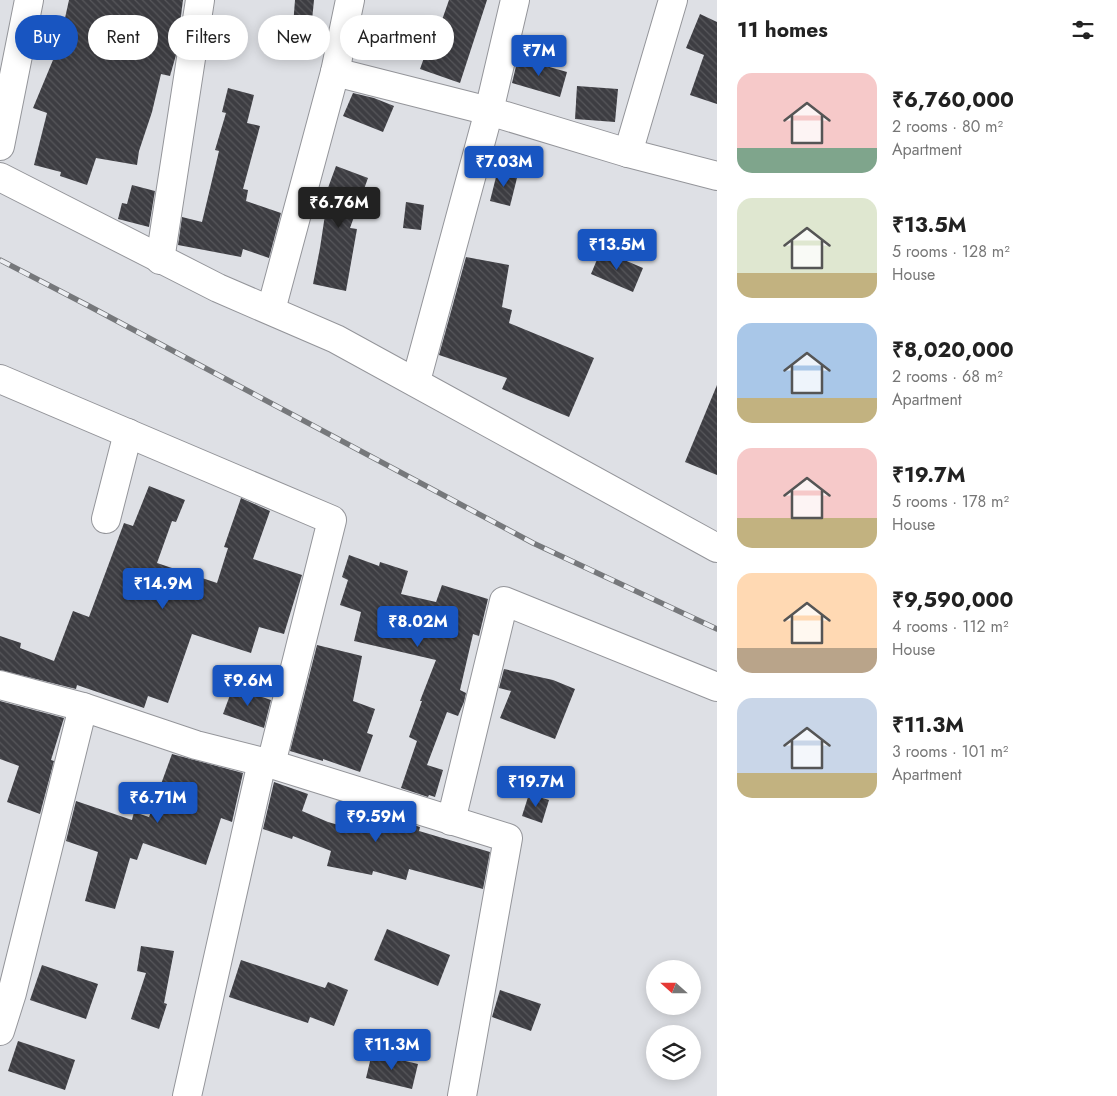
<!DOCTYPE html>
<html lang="en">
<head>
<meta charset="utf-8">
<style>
	:root { --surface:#fff; --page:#f6f6f6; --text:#222; --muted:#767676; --accent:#1855c1 }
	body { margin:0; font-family:Jost,sans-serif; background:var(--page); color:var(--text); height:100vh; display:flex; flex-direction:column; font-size:19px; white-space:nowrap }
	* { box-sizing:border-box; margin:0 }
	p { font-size:16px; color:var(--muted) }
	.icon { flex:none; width:28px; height:28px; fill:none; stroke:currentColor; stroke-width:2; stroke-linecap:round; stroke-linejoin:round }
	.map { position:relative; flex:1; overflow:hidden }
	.panel { display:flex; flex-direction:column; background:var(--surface); width:400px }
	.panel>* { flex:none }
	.banner { position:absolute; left:15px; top:15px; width:475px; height:45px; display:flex; gap:10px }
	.needle { width:32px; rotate:291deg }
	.controls { position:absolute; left:646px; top:960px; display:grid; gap:10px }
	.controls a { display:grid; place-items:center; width:55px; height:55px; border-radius:50%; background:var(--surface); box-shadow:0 2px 12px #0003; font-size:25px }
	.price { position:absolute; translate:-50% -42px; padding:0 11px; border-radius:5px; background:var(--accent); color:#fff; font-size:16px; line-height:32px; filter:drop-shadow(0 1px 2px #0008) }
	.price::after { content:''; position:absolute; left:50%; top:30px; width:15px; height:11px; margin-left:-8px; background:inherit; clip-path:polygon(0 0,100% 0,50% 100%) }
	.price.on { background:#222; color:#fff }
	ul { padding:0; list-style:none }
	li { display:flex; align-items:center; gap:15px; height:125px; padding:0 20px }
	li span { display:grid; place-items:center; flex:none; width:140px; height:100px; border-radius:15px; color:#555 }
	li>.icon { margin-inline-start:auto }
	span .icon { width:60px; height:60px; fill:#fffc; stroke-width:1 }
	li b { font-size:21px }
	h2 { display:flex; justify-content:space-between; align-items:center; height:60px; padding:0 20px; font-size:21px }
	.chip { padding:0 18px; border-radius:22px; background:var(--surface); box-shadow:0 2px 12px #0003; font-size:18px; line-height:45px }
	.chip.on { background:var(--accent); color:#fff }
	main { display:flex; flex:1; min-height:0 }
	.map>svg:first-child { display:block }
	.building { fill:url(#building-back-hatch) }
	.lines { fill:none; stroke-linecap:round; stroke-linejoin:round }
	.minor-casing { stroke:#94959a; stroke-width:30 }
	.minor { stroke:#fff; stroke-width:28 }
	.rail-casing { stroke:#76787b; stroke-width:5.5 }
	.rail { stroke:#eceef2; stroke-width:4; stroke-dasharray:11; stroke-linecap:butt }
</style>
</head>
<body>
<main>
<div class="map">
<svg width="717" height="1096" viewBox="0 0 717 1096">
	<defs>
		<pattern id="building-back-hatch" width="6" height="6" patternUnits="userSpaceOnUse" patternTransform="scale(1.25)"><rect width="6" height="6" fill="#3d3d42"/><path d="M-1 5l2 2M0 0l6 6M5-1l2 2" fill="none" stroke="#57575b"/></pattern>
	</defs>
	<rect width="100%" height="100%" fill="#dee0e5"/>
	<g class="building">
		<polygon points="69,0 183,0 176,55 170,76 161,74 152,112 139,151 137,165 96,158 87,185 60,176 61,172 34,165 47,113 33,108 53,60 42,58 47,33 61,36"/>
		<polygon points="295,0 314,0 310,41 292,39"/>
		<polygon points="449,0 487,0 460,83 420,69 432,35 436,37"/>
		<polygon points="700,14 717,22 717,104 690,95 704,55 686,48"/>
		<polygon points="362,24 390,32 384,56 356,48"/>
		<polygon points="518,58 567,72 560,97 512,83"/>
		<polygon points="577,86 618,89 615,122 575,119"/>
		<polygon points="228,88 254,95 247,123 260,126 243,189 248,190 246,201 281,213 269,258 243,249 241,257 178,245 182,217 202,222 219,151 215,150 226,113 222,112"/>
		<polygon points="353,93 374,98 394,106 383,132 343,116"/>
		<polygon points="336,166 368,178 350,228 357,229 346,291 313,284 320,248 326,208 321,207"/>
		<polygon points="498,169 518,174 510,206 490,201"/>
		<polygon points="132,185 155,191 149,227 118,219 122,203 127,204"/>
		<polygon points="406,202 424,205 421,230 403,228"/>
		<polygon points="601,250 643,268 633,292 591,274"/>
		<polygon points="466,257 509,265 502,307 512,310 509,323 594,358 569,417 502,389 507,378 439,355"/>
		<polygon points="717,385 717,475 685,462"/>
		<polygon points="149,486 185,500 176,522 172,521 157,563 217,583 228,548 224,547 241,498 270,511 253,559 302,575 284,634 259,627 251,653 192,634 168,703 148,696 144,708 77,685 76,689 0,670 0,636 21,643 20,648 54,661 73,611 89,617 124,523 133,526"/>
		<polygon points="349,555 379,566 380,562 408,571 401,594 436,602 442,585 488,599 479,636 473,634 460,690 466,693 464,702 458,716 447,712 427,765 443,770 435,797 429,795 428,797 401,788 417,741 409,737 422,701 420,701 436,660 354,641 361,612 340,605 348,580 342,577"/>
		<polygon points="317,645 362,656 353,701 375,709 367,733 373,735 360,772 323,759 323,761 290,751"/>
		<polygon points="504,669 553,680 575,689 555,739 500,718 511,691 499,688"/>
		<polygon points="233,687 271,700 264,728 223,714"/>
		<polygon points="0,701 64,718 51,760 54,761 40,814 7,802 19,766 0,759"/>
		<polygon points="172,754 243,773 232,822 221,818 206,865 143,843 137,860 130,858 115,909 85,901 98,852 66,841 76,801 132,820 134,812 149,817"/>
		<polygon points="274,782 308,794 302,811 328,822 356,830 360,813 389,820 389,817 420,827 419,831 490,852 483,889 409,869 406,880 373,871 372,875 327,866 331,851 293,836 292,839 263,829"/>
		<polygon points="529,794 549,800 542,823 522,816"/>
		<polygon points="387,929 450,955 438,986 374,960"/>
		<polygon points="141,946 174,951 164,1003 167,1004 159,1029 131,1019 146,973 137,971"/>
		<polygon points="241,960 325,988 328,982 348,990 334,1026 310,1017 308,1023 229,997"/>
		<polygon points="42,965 98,984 86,1019 30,1000"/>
		<polygon points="500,990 541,1004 531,1031 492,1017"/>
		<polygon points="18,1041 75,1060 65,1090 8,1071"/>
		<polygon points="372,1053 418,1064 412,1089 366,1078"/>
	</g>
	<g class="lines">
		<defs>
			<g id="minor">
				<polyline points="335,72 489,111 628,153 717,176"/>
				<polyline points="0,146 29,0"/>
				<polyline points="628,153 673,0"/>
				<polyline points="0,177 218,288 336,339 717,548"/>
				<polyline points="160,260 200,0"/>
				<polyline points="271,310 335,72 350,0"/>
				<polyline points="0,379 332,520 271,764"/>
				<polyline points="416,381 489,111 515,0"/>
				<polyline points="106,519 128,433"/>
				<polyline points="0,685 83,707"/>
				<polyline points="451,821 504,601 717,687"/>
				<polyline points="0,1031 12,993 83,707 196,745 271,764 508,838 462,1096"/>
				<polyline points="187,1096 262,762"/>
			</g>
		</defs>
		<use href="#minor" class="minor-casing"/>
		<use href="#minor" class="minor"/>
		<defs>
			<polyline id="rail" points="0,260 87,305 533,543 717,629"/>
		</defs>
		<use href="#rail" class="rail-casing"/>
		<use href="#rail" class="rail"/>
	</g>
</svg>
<div class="controls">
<a><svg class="needle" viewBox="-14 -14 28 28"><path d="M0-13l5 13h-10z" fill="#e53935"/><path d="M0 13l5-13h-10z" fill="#767676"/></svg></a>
<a><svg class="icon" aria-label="layers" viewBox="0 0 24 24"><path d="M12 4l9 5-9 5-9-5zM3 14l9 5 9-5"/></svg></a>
</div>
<b class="price" style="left:539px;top:77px">₹7M</b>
<b class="price" style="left:504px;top:188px">₹7.03M</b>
<b class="price on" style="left:339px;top:229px">₹6.76M</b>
<b class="price" style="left:617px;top:271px">₹13.5M</b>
<b class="price" style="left:163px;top:610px">₹14.9M</b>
<b class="price" style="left:418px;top:648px">₹8.02M</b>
<b class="price" style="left:248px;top:707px">₹9.6M</b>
<b class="price" style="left:536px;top:808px">₹19.7M</b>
<b class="price" style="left:158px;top:824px">₹6.71M</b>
<b class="price" style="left:376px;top:843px">₹9.59M</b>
<b class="price" style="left:392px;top:1071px">₹11.3M</b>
<div class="banner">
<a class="chip on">Buy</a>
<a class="chip">Rent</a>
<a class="chip">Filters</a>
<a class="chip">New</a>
<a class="chip">Apartment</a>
</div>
</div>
<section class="panel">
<h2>11 homes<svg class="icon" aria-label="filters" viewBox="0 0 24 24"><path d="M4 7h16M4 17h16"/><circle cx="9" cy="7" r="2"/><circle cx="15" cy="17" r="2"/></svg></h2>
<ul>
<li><span style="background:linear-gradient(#f6c9c9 75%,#7fa58c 0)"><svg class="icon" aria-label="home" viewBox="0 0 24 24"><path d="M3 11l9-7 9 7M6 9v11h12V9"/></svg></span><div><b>₹6,760,000</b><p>2 rooms · 80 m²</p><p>Apartment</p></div></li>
<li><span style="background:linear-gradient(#dfe7d0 75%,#c2b280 0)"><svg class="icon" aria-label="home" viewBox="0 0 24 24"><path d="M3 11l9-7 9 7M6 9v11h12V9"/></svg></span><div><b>₹13.5M</b><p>5 rooms · 128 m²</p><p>House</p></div></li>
<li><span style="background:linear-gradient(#a9c7e8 75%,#c2b280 0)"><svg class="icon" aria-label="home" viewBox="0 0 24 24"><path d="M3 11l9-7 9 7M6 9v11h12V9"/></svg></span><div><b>₹8,020,000</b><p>2 rooms · 68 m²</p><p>Apartment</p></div></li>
<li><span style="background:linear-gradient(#f6c9c9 70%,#c2b280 0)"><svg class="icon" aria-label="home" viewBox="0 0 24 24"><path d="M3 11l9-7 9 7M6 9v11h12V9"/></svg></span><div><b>₹19.7M</b><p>5 rooms · 178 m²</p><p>House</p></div></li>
<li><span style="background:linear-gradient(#ffd9b3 75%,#b9a48a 0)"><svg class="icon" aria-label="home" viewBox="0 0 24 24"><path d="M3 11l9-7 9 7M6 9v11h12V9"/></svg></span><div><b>₹9,590,000</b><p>4 rooms · 112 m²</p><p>House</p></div></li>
<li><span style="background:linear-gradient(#c9d6e8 75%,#c2b280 0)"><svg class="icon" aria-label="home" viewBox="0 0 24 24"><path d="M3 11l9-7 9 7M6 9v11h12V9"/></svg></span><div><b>₹11.3M</b><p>3 rooms · 101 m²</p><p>Apartment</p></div></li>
</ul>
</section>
</main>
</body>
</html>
